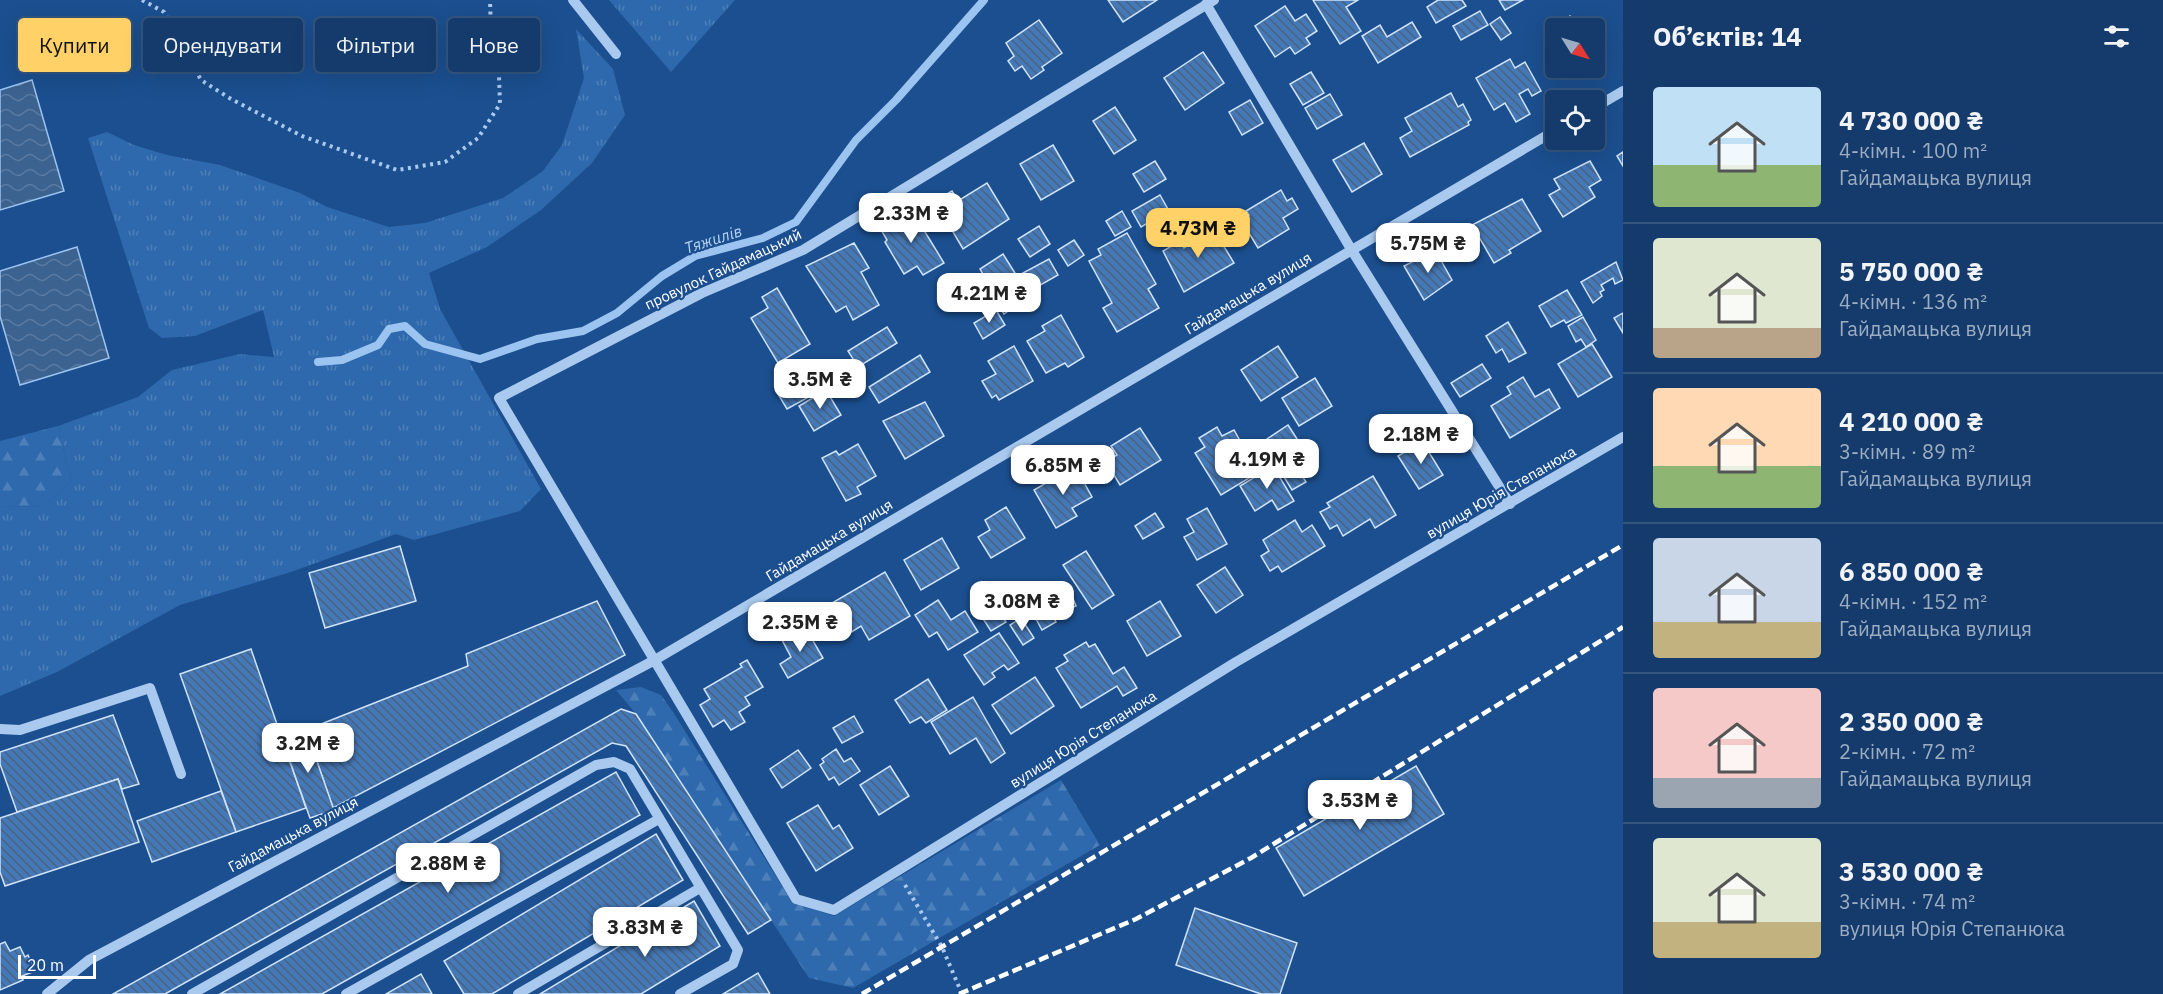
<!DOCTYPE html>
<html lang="uk">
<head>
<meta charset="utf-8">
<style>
	:root { --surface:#143b6b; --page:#214673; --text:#f1f3f6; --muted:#9dadc1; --line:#33557e; --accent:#ffd166 }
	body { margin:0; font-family:"IBM Plex Sans",sans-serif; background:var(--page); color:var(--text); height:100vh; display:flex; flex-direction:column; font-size:22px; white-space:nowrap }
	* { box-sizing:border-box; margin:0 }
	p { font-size:20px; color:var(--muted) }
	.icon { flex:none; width:33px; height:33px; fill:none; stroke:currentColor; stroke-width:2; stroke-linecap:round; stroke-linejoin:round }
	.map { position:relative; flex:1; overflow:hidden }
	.details { display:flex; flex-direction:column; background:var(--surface); width:540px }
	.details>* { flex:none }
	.banner { position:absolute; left:18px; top:18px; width:570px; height:54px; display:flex; gap:12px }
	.needle { width:39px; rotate:127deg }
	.tools { position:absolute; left:1545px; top:18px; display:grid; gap:12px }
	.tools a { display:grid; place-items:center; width:60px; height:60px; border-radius:6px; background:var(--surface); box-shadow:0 6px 24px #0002,0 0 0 2px var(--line); font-size:30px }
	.scale { position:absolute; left:18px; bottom:15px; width:78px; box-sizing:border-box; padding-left:6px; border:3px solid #fff; border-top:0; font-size:16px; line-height:21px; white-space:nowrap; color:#fff; -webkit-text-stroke:4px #1b4f8f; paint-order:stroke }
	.price { position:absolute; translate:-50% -51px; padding:0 14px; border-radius:12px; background:#fff; color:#222; font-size:20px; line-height:39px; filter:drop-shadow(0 2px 3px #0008) }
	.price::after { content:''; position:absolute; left:50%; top:36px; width:18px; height:14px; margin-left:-9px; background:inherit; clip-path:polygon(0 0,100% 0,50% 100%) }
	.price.active { background:var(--accent); color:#111 }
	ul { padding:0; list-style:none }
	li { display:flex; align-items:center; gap:18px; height:150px; padding:0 30px }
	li+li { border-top:2px solid var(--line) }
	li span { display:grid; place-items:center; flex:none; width:168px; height:120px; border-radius:6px; color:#555 }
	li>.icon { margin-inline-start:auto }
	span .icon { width:72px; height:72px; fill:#fffc; stroke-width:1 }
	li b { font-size:26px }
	h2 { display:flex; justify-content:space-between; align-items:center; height:72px; padding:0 30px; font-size:26px }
	.pill { padding:0 21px; border-radius:6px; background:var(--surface); box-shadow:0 6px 24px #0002,0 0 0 2px var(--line); font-size:21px; line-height:54px }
	.pill.active { background:var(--accent); color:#111 }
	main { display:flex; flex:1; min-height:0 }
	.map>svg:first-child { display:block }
	.grass { fill:url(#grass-tufts) }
	.forest { fill:url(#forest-firs) }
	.water { fill:url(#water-waves); stroke:#9cc4f0; stroke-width:1.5 }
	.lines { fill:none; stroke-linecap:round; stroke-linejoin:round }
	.stream { stroke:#9cc4f0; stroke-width:8 }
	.building { fill:url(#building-back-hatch); stroke:#cfe3fa; stroke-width:1.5 }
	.path { stroke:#a9c9ee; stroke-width:4; stroke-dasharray:3 4.5; stroke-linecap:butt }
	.minor { stroke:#a9c9ee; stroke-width:10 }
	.rail { stroke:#fff; stroke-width:4.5; stroke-dasharray:10 4.5; stroke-linecap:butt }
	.labels { text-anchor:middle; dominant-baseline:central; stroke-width:4.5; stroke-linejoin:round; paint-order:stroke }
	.street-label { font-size:15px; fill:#fff; stroke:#1b4f8f }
	.water-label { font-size:16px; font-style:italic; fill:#b5d3f5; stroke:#1b4f8f }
</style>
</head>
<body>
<main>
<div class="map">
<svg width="1623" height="994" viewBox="0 0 1623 994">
	<defs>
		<pattern id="grass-tufts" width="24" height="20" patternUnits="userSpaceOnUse" patternTransform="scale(1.5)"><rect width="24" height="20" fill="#2e69ad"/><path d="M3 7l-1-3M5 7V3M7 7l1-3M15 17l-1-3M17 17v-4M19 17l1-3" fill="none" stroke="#4d80b9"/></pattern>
		<pattern id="forest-firs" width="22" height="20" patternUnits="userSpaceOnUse" patternTransform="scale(1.5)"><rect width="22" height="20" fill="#2e69ad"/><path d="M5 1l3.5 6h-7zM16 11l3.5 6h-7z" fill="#4d80b9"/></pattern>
		<pattern id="water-waves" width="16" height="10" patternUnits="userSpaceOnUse" patternTransform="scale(1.5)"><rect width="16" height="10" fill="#3c6290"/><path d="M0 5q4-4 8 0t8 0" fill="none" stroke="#597aa1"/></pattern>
		<pattern id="building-back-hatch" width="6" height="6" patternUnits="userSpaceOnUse" patternTransform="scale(1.5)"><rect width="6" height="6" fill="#4478b7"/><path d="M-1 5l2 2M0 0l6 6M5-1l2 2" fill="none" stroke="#486282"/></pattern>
	</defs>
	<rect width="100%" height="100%" fill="#1b4f8f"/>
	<g class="grass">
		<polygon points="609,0 735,0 671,72"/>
		<polygon points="576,29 613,69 625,115 592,163 541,210 487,247 429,273 440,309 541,489 520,511 414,540 396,534 291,572 180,605 57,672 0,696 0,507 44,506 71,481 58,426 138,397 172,370 240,354 274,357 263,310 195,336 162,338 149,328 88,138 107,132 134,145 167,155 220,165 300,193 327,207 389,227 425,223 503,198 543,171 562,145 584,78"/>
	</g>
	<g class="forest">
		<polygon points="58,426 71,481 44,506 0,507 0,441"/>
		<polygon points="641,687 661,695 673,712 792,902 834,916 1061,780 1100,845 853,988 809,978 636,714 616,690"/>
	</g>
	<g class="water">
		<polygon points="32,80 64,191 0,210 0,90"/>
		<polygon points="77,247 109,358 20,385 0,316 0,271"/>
	</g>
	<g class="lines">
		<polyline class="stream" points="318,362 342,360 378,345 389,329 405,326 425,344 480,359 537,339 583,331 617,313 662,276 695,256 763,238 796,222 856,140 896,100 984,0"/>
	</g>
	<g class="building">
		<polygon points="1108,0 1157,0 1123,22"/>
		<polygon points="1313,0 1358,0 1346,7 1361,31 1340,44"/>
		<polygon points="1438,0 1462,0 1466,6 1436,23 1427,7"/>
		<polygon points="1499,0 1523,0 1505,10"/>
		<polygon points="1285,6 1295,21 1306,14 1317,31 1306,38 1310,44 1295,54 1290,47 1275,57 1255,26"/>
		<polygon points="1480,11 1488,25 1461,40 1453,26"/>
		<polygon points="1570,16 1578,28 1556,28 1556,35 1551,29"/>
		<polygon points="1500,17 1511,33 1501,40 1490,24"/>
		<polygon points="1039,20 1062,53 1042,67 1044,70 1031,79 1022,66 1015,71 1008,61 1014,56 1006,43"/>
		<polygon points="1412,22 1421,37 1378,63 1362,36 1380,25 1387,37"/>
		<polygon points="1594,32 1602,42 1594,47"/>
		<polygon points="1556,45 1556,58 1550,49"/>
		<polygon points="1203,52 1224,83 1185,110 1164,78"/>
		<polygon points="1510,59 1515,68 1525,62 1541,91 1532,96 1528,89 1519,94 1530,114 1516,122 1505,103 1494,110 1476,78"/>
		<polygon points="1311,72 1324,93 1303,105 1290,84"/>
		<polygon points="1451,93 1458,107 1463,104 1471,120 1468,122 1469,125 1410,157 1400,138 1412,131 1405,118"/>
		<polygon points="1330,94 1342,115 1317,129 1305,108"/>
		<polygon points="1250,100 1263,123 1242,135 1229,112"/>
		<polygon points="1115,107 1136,140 1114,154 1093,121"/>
		<polygon points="1364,143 1382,174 1352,192 1333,160"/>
		<polygon points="1053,145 1074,181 1041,200 1020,164"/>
		<polygon points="1623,152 1623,166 1617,156"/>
		<polygon points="1155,161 1166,179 1144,192 1133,174"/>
		<polygon points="1590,161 1601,180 1589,187 1595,197 1563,217 1549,195 1560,189 1554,179"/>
		<polygon points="987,183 1009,219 963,249 935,201 952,191 958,201"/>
		<polygon points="1281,190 1287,201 1292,198 1298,209 1283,218 1289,229 1258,248 1241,220 1249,215 1246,211"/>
		<polygon points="1160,195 1169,211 1141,227 1132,211"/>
		<polygon points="1522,199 1541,231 1509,250 1511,253 1494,263 1472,225"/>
		<polygon points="911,209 944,263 923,275 917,266 904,274 885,242 887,240 880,228"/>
		<polygon points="1122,211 1131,227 1115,236 1106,221"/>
		<polygon points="1211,225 1234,263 1184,292 1163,251 1180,241 1184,248 1200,238 1197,233"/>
		<polygon points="1039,226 1050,244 1030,257 1018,239"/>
		<polygon points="1127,233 1156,284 1148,289 1159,308 1117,332 1103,308 1112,303 1089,261 1101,255 1098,249"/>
		<polygon points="1074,240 1084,255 1068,266 1058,250"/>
		<polygon points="854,243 869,268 861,272 879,305 853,320 846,306 836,312 806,266"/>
		<polygon points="1435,250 1452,280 1424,300 1404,266"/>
		<polygon points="1003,254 1015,273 991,288 980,269"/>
		<polygon points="1049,259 1058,275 1030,291 1021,274"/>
		<polygon points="1616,262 1623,280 1615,284 1613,278 1601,285 1604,290 1600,292 1602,296 1593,303 1581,282"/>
		<polygon points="1009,282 1023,301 1004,314 991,295"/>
		<polygon points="777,288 810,344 778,363 751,318 768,308 762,297"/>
		<polygon points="1567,290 1582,315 1566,323 1564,320 1551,327 1539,306"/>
		<polygon points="996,310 1005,325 983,339 974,323"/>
		<polygon points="1623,313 1623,333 1614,318"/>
		<polygon points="1061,315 1084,357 1068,367 1065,363 1046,373 1027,341 1045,331 1042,326"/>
		<polygon points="1583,317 1596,340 1586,347 1581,339 1576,342 1568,326"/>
		<polygon points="1508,322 1526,353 1509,362 1502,349 1496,353 1486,336"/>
		<polygon points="887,327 897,343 858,367 848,351"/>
		<polygon points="1592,344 1612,377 1578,397 1558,364"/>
		<polygon points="1014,346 1033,381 999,400 996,395 992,398 982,381 996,374 988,361"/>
		<polygon points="1278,346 1298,377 1261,401 1241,370"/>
		<polygon points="920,355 930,372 879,403 869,387"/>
		<polygon points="1482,364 1491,378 1460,397 1451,383"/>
		<polygon points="807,377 816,393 787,409 778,394"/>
		<polygon points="1523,377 1535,397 1549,389 1560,408 1510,438 1491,406 1511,394 1507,387"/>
		<polygon points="1315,378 1332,406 1299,426 1282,398"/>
		<polygon points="826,390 841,415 814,431 799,406"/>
		<polygon points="925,402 944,436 905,459 883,421"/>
		<polygon points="1288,425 1301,445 1280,459 1267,439"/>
		<polygon points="1217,427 1222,436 1234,430 1247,453 1262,444 1274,463 1221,495 1195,453 1205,447 1199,438"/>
		<polygon points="1140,428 1161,460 1120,485 1106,462 1117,455 1111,446"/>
		<polygon points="1422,441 1443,475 1419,489 1398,456"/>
		<polygon points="858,444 876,476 857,487 861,494 846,501 822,458 836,451 839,455"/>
		<polygon points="1290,456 1306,482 1292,490 1276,464"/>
		<polygon points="1075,466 1092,497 1072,508 1077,516 1056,528 1034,490"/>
		<polygon points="1273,466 1294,501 1278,510 1272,500 1255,511 1240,486"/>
		<polygon points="1373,476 1396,515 1375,528 1370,519 1343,536 1337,525 1330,529 1320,512 1330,507 1327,503"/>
		<polygon points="1006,507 1025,538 991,558 978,537 990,530 985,520"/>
		<polygon points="1207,508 1227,544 1197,560 1184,537 1194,532 1187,519"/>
		<polygon points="1155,513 1164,527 1143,539 1135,526"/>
		<polygon points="1295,520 1302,532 1312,525 1325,546 1282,572 1278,566 1270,571 1261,556 1269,551 1263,540"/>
		<polygon points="942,538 959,568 921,590 904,560"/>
		<polygon points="400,546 416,601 325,628 309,573"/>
		<polygon points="1086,551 1114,595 1092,609 1063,565"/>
		<polygon points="1225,567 1243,595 1216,613 1197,585"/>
		<polygon points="885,572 910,616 869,640 861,626 845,636 827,606"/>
		<polygon points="1069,589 1076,606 1062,613 1054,596"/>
		<polygon points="938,600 951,620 965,611 978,632 948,650 937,632 929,637 915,615"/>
		<polygon points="597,601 625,655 333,808 306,730 468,666 466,654"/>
		<polygon points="1160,601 1181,636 1147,656 1127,621"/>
		<polygon points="993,602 1006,622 991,631 978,611"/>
		<polygon points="1046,602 1056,622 1042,630 1031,610"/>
		<polygon points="1021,618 1034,638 1023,645 1010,625"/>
		<polygon points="805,627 823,658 788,678 780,664 791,657 782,640"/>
		<polygon points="999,633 1019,663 1008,670 1004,665 992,673 995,677 984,685 964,655"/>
		<polygon points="1086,642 1089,647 1095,644 1113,674 1124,667 1137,688 1123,696 1117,686 1081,708 1056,668 1068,661 1064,655"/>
		<polygon points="251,649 306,808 236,832 180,674"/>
		<polygon points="747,660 763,687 745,697 750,705 739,712 745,722 731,730 724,720 713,727 700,705 710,699 704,689 742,667 740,664"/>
		<polygon points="1035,677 1054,706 1011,734 992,705"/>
		<polygon points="928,679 947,710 926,723 921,717 910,723 895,700"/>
		<polygon points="973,697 1005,753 991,763 976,738 950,754 931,722"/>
		<polygon points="621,709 636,714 771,920 748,934 626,746 612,743 165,994 113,994"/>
		<polygon points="113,715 139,784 122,789 118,779 17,812 0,764 0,752"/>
		<polygon points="854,716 863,732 842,743 833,728"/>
		<polygon points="306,730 334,810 310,818 282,739"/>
		<polygon points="836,749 844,762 851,758 860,771 839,785 834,777 829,780 820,765 824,762 822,759"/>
		<polygon points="798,750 811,768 782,788 770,769"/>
		<polygon points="890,766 909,796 879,815 860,785"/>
		<polygon points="1416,766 1444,814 1304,896 1276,848"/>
		<polygon points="616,772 640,815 322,994 220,994"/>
		<polygon points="118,779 139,842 5,886 0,872 0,818"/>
		<polygon points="221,791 236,832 152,862 137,821"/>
		<polygon points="818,805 833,829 839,825 853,848 816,871 787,823"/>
		<polygon points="656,834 683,880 492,994 464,994 444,961"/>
		<polygon points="694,901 720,946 641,994 540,994"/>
		<polygon points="1195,908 1297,943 1280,994 1261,994 1176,965"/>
		<polygon points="5,942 10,951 20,947 25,957 28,955 35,971 22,976 23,980 0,990 0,944"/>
		<polygon points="758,973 770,994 723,994"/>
		<polygon points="421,974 432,994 386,994"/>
	</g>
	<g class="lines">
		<g class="path">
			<polyline points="142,0 164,12 201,80 231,99 302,136 397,170 445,162 478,138 500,104 498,48 491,33 490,0"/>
			<polyline points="905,885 942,947 962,994"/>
		</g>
		<g class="minor">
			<polyline points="573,0 616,54"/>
			<polyline points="1214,0 803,250 702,293 499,398 796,899 834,910 1236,662 1623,437"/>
			<polyline points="1206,4 1351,249 1510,504"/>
			<polyline points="1594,108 1623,91"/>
			<polyline points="0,729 20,730 150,688 181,774"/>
			<polyline points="47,994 89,960 653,661 1556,130"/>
			<polyline points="192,994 596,765 614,762 630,769 738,950 733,964 680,994"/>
			<polyline points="346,994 659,819"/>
			<polyline points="518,994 700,888"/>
		</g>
		<g class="rail">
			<polyline points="862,994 1623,545"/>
			<polyline points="959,994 1136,919 1251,858 1623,627"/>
		</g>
	</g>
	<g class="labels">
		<g class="street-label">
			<text transform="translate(723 269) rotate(-25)">провулок Гайдамацький</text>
			<text transform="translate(1248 293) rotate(-31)">Гайдамацька вулиця</text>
			<text transform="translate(1501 492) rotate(-30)">вулиця Юрія Степанюка</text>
			<text transform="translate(829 540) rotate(-31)">Гайдамацька вулиця</text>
			<text transform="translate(1083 739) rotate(-32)">вулиця Юрія Степанюка</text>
			<text transform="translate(293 834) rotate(-28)">Гайдамацька вулиця</text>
		</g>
		<g class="water-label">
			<text transform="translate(713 239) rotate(-18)">Тяжилів</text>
		</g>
	</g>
</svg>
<div class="tools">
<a><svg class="needle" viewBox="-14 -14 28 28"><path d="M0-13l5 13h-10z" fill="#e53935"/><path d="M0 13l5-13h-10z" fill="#9dadc1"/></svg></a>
<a><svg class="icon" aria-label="locate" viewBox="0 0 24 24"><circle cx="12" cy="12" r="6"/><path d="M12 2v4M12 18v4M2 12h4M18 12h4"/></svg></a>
</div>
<div class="scale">20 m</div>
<b class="price" style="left:911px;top:244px">2.33M ₴</b>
<b class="price active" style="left:1198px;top:259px">4.73M ₴</b>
<b class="price" style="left:1428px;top:274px">5.75M ₴</b>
<b class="price" style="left:989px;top:324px">4.21M ₴</b>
<b class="price" style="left:820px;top:410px">3.5M ₴</b>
<b class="price" style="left:1421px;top:465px">2.18M ₴</b>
<b class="price" style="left:1267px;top:490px">4.19M ₴</b>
<b class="price" style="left:1063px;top:496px">6.85M ₴</b>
<b class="price" style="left:1022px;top:632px">3.08M ₴</b>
<b class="price" style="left:800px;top:653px">2.35M ₴</b>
<b class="price" style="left:308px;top:774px">3.2M ₴</b>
<b class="price" style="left:1360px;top:831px">3.53M ₴</b>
<b class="price" style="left:448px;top:894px">2.88M ₴</b>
<b class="price" style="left:645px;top:958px">3.83M ₴</b>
<div class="banner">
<a class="pill active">Купити</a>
<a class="pill">Орендувати</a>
<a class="pill">Фільтри</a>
<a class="pill">Нове</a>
</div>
</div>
<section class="details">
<h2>Об’єктів: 14<svg class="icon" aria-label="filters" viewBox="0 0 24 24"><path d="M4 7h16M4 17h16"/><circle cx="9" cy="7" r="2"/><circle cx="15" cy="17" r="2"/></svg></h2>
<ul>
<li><span style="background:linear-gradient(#bfe0f5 65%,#8fb573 0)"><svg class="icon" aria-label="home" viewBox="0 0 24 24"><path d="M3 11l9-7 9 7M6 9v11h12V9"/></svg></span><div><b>4 730 000 ₴</b><p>4-кімн. · 100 m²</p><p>Гайдамацька вулиця</p></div></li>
<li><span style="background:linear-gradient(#dfe7d0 75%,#b9a48a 0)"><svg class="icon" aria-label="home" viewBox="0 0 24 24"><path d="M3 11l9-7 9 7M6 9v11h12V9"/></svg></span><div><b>5 750 000 ₴</b><p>4-кімн. · 136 m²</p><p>Гайдамацька вулиця</p></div></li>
<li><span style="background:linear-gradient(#ffd9b3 65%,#8fb573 0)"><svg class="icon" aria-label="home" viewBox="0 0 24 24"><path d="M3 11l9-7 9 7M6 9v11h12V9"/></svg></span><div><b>4 210 000 ₴</b><p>3-кімн. · 89 m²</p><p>Гайдамацька вулиця</p></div></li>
<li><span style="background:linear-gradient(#c9d6e8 70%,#c2b280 0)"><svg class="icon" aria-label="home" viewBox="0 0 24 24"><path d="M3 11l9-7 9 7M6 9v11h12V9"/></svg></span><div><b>6 850 000 ₴</b><p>4-кімн. · 152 m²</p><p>Гайдамацька вулиця</p></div></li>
<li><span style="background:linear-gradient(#f6c9c9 75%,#9aa5b1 0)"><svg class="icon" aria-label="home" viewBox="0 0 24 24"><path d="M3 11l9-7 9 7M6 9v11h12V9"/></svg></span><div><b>2 350 000 ₴</b><p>2-кімн. · 72 m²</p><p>Гайдамацька вулиця</p></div></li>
<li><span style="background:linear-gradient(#dfe7d0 70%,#c2b280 0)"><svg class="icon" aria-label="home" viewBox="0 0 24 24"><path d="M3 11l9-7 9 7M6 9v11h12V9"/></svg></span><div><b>3 530 000 ₴</b><p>3-кімн. · 74 m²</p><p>вулиця Юрія Степанюка</p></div></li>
</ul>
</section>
</main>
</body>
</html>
